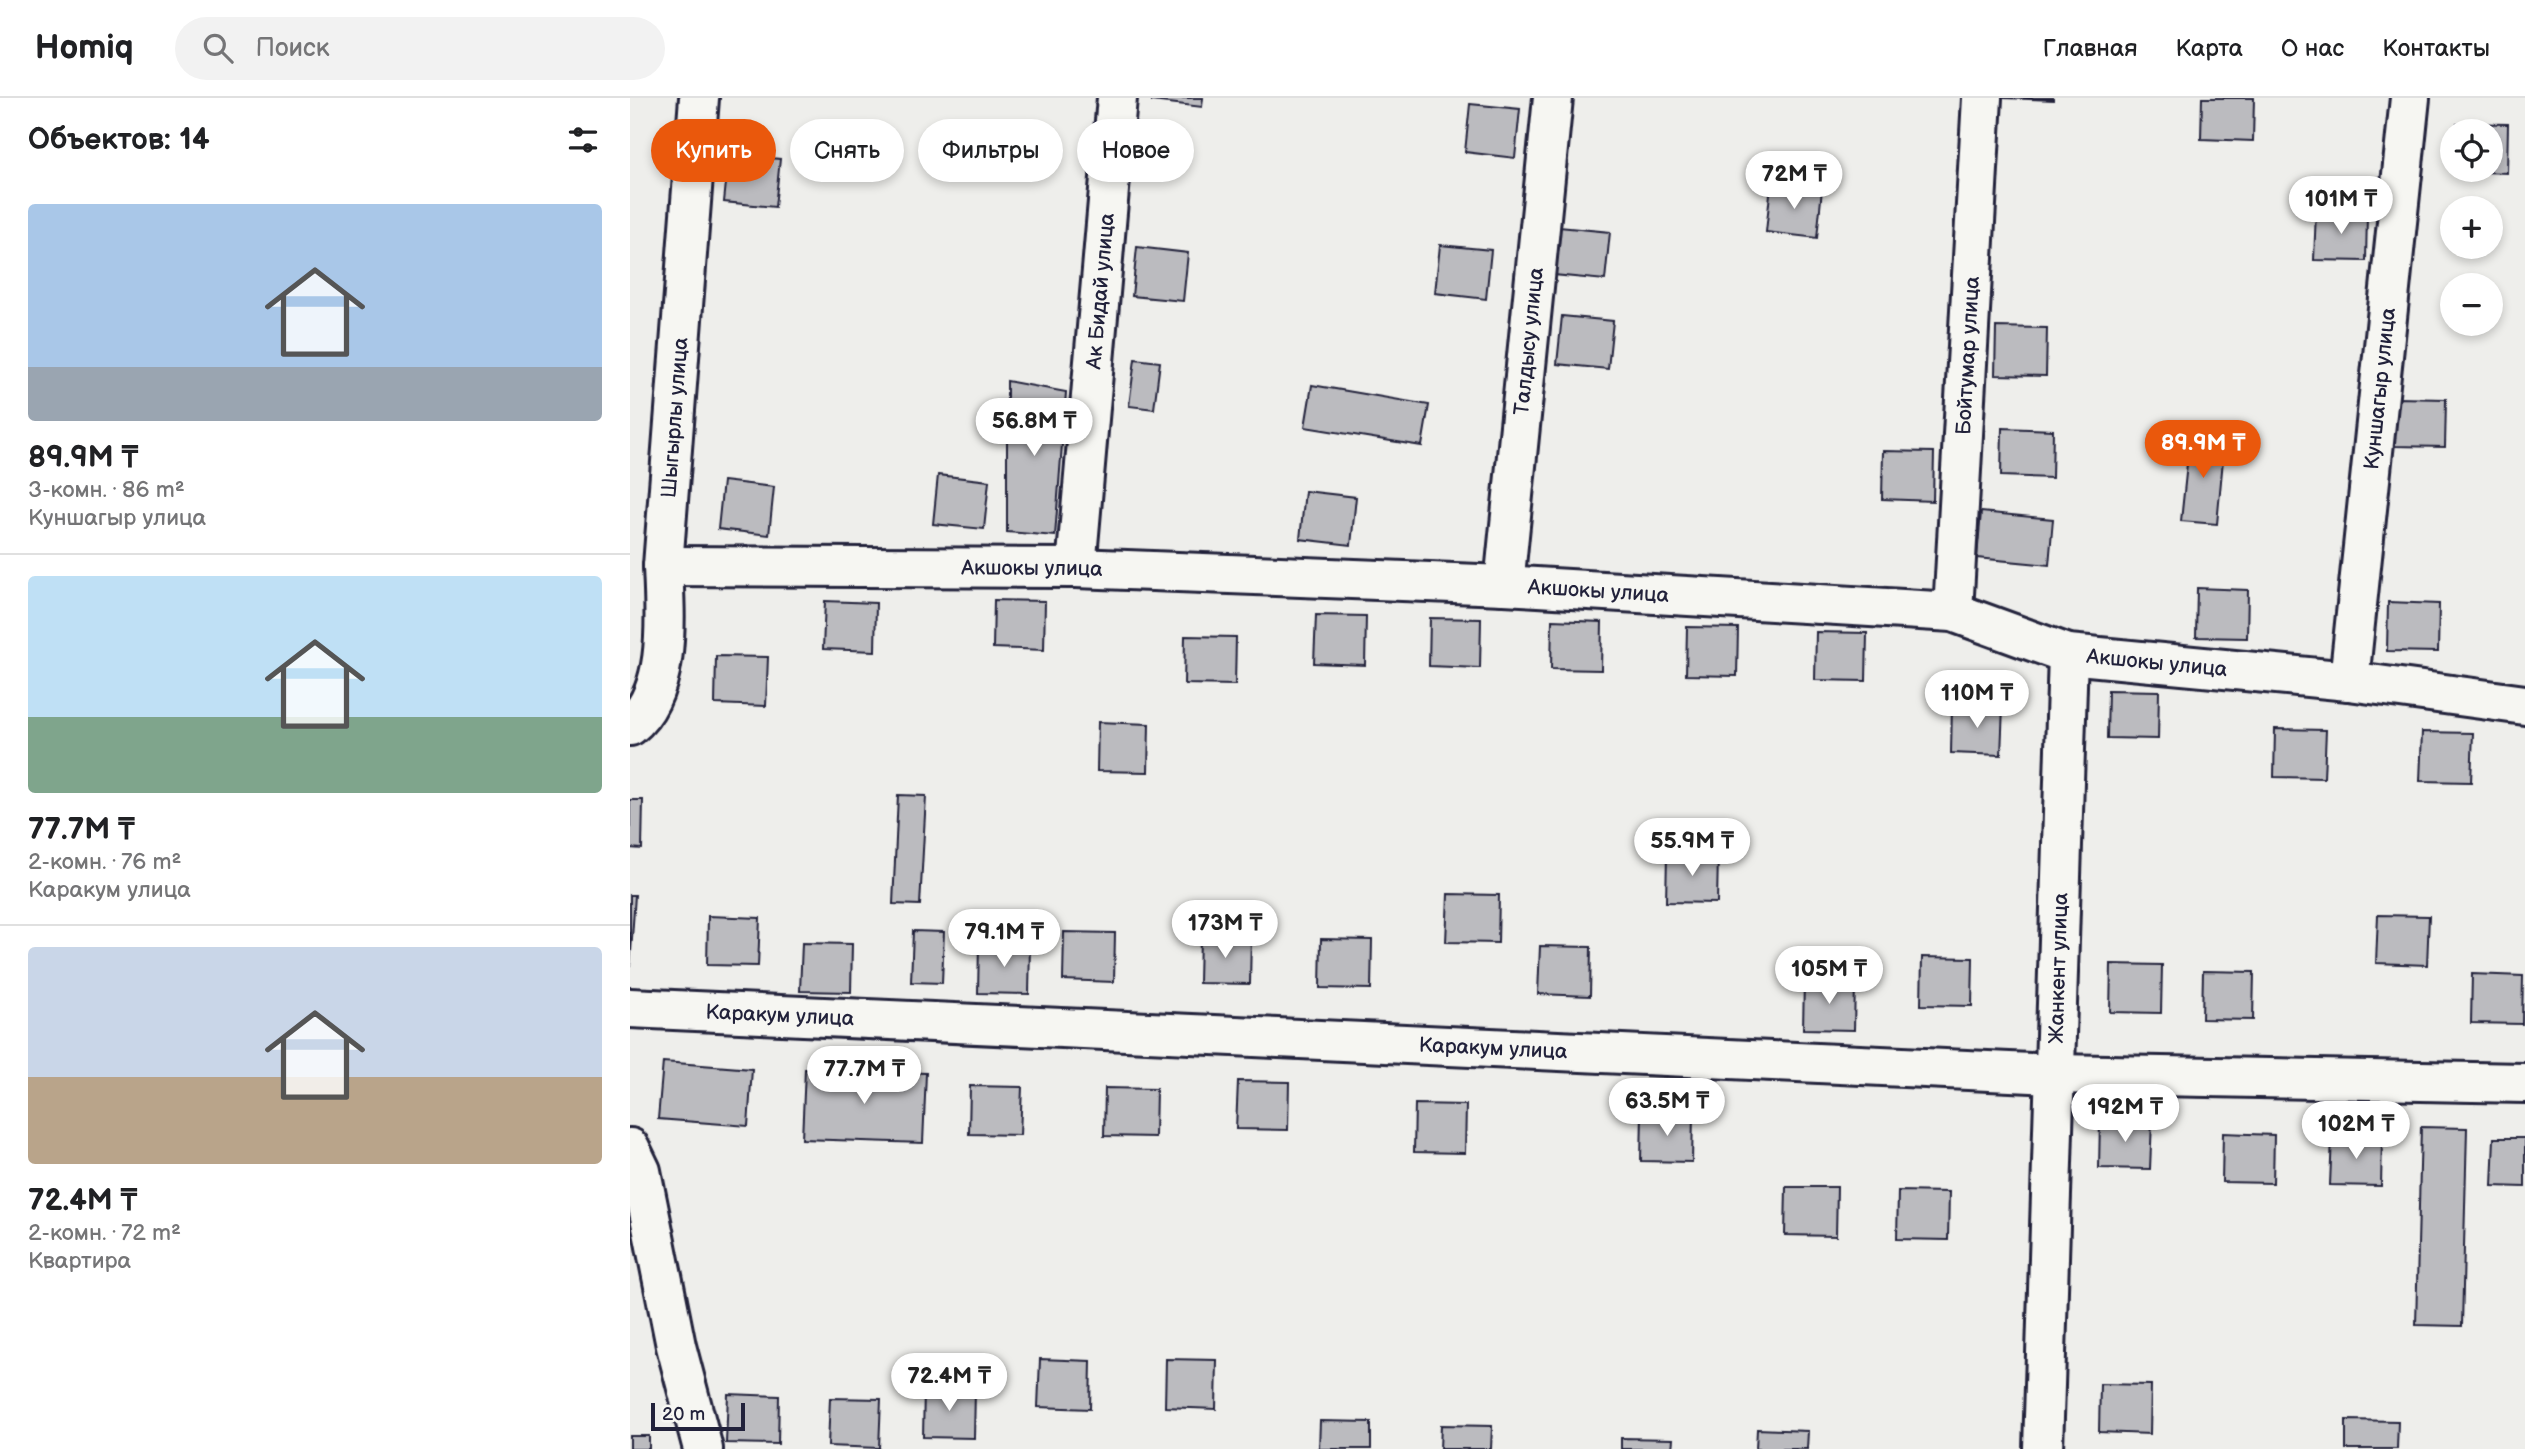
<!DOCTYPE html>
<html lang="ru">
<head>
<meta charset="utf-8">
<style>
	:root { --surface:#fff; --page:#f2f2f2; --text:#202124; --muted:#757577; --line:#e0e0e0; --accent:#ea580c }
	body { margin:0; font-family:"Balsamiq Sans",sans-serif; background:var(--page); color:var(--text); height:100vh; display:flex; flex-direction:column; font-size:26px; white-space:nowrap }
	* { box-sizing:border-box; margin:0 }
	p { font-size:23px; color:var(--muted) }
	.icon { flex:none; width:38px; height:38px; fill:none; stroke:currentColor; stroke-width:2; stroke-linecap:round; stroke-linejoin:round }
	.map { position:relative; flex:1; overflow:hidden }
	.details { display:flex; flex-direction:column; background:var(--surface); width:630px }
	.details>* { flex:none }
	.guide { position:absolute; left:21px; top:21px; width:665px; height:63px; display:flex; gap:14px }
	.fabs { position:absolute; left:1810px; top:21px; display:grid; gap:14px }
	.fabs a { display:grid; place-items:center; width:63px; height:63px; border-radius:50%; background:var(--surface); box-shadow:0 4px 10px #0003; font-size:35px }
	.scale { position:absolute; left:21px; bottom:18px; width:94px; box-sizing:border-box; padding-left:7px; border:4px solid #22223b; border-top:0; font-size:19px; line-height:24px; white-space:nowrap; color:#22223b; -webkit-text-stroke:5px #f6f6f2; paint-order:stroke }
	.price { position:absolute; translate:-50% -60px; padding:0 16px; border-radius:24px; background:#fff; color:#222; font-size:23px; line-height:46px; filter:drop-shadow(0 2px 4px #0008) }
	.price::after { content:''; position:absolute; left:50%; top:42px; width:21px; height:16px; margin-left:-10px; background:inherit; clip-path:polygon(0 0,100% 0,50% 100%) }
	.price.on { background:var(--accent); color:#fff }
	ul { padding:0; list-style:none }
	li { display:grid; align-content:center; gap:14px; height:371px; padding:0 28px }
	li+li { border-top:2px solid var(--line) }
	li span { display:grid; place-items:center; height:217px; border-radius:7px; color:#555 }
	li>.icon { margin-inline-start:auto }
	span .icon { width:126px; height:126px; fill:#fffc; stroke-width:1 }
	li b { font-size:30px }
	h2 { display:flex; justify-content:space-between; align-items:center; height:84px; padding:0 28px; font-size:30px }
	.tag { padding:0 24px; border-radius:32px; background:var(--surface); box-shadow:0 4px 10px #0003; font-size:24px; line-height:63px }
	.tag.on { background:var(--accent); color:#fff }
	header { display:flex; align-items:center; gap:42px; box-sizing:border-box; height:98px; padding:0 35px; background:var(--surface); border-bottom:2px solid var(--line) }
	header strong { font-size:33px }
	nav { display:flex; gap:38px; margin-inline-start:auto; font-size:24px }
	.search { width:490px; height:63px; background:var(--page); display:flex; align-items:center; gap:18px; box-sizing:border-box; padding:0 24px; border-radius:38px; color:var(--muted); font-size:26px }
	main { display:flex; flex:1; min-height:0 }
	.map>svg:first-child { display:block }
	.building { fill:#bbbbbf; stroke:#22223b; stroke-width:2 }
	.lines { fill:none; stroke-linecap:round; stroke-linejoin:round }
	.minor-casing { stroke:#22223b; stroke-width:44 }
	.minor { stroke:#f6f6f2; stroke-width:38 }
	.labels { text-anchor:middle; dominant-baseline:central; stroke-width:7; stroke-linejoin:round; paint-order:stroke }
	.street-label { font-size:21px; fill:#22223b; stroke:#f6f6f2 }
</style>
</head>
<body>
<header>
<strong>Homiq</strong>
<div class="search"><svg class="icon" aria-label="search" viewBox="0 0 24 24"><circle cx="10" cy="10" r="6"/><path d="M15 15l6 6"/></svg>Поиск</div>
<nav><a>Главная</a><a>Карта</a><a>О нас</a><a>Контакты</a></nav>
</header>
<main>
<section class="details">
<h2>Объектов: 14<svg class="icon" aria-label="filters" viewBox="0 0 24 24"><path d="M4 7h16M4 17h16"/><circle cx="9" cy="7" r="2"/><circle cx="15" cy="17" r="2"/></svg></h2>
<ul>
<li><span style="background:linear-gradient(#a9c7e8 75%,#9aa5b1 0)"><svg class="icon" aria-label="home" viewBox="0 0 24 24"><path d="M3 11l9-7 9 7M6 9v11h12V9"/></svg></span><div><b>89.9M ₸</b><p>3-комн. · 86 m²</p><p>Куншагыр улица</p></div></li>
<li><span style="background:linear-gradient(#bfe0f5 65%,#7fa58c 0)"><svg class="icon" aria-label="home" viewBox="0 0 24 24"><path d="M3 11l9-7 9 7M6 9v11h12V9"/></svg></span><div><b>77.7M ₸</b><p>2-комн. · 76 m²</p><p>Каракум улица</p></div></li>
<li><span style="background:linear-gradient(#c9d6e8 60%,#b9a48a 0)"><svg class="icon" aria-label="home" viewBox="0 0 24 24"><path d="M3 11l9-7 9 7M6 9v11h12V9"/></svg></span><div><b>72.4M ₸</b><p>2-комн. · 72 m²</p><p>Квартира</p></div></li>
</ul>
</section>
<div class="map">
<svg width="1895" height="1351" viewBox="0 0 1895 1351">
	<rect width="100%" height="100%" fill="#eeeeeb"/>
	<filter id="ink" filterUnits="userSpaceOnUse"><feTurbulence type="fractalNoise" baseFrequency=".0143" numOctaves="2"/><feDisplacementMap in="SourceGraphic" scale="14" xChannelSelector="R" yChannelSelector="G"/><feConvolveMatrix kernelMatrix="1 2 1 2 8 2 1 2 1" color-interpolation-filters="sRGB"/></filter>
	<g filter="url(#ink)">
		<g class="building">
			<polygon points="522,0 573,0 572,9 522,3"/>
			<polygon points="1372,0 1423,0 1423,2"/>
			<polygon points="1572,0 1624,0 1623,43 1571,41"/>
			<polygon points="840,6 890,11 885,60 835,54"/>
			<polygon points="1827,25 1878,26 1877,75 1826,73 1860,72 1860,33 1827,33"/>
			<polygon points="99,56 150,61 145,109 94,104"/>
			<polygon points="1141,86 1192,91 1187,140 1136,134"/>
			<polygon points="1686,113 1737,115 1736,163 1684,162"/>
			<polygon points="929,129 980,134 975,182 924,177"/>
			<polygon points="810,147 861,152 856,201 805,195"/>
			<polygon points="507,149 558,155 553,203 502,198"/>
			<polygon points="932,218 983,223 978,271 927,266"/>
			<polygon points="1366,229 1417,230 1416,278 1365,277"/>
			<polygon points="505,261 530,264 524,311 499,308"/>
			<polygon points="377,283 436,294 425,438 377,434"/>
			<polygon points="682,287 799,307 792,348 675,329"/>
			<polygon points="1766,300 1816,301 1815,349 1764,348"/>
			<polygon points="1372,330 1423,332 1422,380 1371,378"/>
			<polygon points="1560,337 1595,340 1587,426 1551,423"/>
			<polygon points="1253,353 1304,354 1303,403 1252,401"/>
			<polygon points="308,377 359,383 354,431 303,426"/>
			<polygon points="93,383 144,389 139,437 88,431"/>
			<polygon points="675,393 726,399 721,447 670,441"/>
			<polygon points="1351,414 1423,421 1419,467 1347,460"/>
			<polygon points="1567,490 1618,492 1617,540 1566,539"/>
			<polygon points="364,502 415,503 414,552 363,550"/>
			<polygon points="195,503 246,505 245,553 193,551"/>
			<polygon points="1758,504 1809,506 1808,554 1757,553"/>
			<polygon points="686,517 736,518 735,567 684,565"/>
			<polygon points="800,520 851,521 850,570 799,568"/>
			<polygon points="922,522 972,524 971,572 921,571"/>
			<polygon points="1057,529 1108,530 1107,578 1056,577"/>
			<polygon points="1186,534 1237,535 1236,583 1185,582"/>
			<polygon points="555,538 606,539 605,587 554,586"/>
			<polygon points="86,558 138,559 136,608 85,606"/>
			<polygon points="1478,592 1529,593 1528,641 1477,640"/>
			<polygon points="1322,607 1373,608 1371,657 1321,655"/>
			<polygon points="468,624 519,626 518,674 467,673"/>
			<polygon points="1645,631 1696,632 1694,680 1644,679"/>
			<polygon points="1792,634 1843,635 1841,684 1790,683"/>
			<polygon points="268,697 296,698 290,807 263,806"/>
			<polygon points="0,702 13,702 12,751 0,750"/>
			<polygon points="1037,756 1088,756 1087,805 1036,804"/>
			<polygon points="818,796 869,797 868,845 816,844"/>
			<polygon points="0,797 5,797 0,869"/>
			<polygon points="1748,817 1799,818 1797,867 1746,865"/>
			<polygon points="78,818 130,820 128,868 77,867"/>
			<polygon points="283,833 314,834 312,885 281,884"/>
			<polygon points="434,834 485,835 484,884 433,882"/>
			<polygon points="570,837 621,838 620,886 569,885"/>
			<polygon points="691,841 742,842 741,891 690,890"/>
			<polygon points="172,845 222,846 221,894 170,893"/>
			<polygon points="349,846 400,847 399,896 348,895"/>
			<polygon points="910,848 961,849 960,898 908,896"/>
			<polygon points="1292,859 1343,860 1342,908 1291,907"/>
			<polygon points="1481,866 1532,867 1531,915 1480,914"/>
			<polygon points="1573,873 1624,874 1623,922 1572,921"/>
			<polygon points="1842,876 1893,878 1892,926 1841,925"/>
			<polygon points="1174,883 1225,884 1224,932 1173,931"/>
			<polygon points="33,964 122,971 118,1028 28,1021"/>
			<polygon points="175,971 296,975 293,1045 172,1041"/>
			<polygon points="608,983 659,984 658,1032 606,1031"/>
			<polygon points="340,988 392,989 390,1037 339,1036"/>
			<polygon points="475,990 526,991 525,1039 474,1038"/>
			<polygon points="785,1006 836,1007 835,1055 784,1054"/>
			<polygon points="1012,1015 1063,1016 1062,1064 1011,1063"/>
			<polygon points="1470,1022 1522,1023 1520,1071 1469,1070"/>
			<polygon points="1791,1029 1837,1030 1832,1228 1786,1227"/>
			<polygon points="1593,1035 1644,1037 1643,1085 1592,1084"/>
			<polygon points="1702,1038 1752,1040 1751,1088 1700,1087"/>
			<polygon points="1864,1040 1895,1040 1895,1089 1862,1088"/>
			<polygon points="1156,1089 1207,1089 1206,1138 1155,1137"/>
			<polygon points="1268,1093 1319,1094 1318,1142 1267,1141"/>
			<polygon points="410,1261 461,1263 460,1311 408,1309"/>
			<polygon points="536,1261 587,1262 586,1311 535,1309"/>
			<polygon points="1470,1286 1521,1287 1520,1336 1469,1334"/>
			<polygon points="294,1291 345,1292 344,1340 293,1339"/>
			<polygon points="98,1296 149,1298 148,1346 96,1345"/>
			<polygon points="200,1300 251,1301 249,1350 198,1348"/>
			<polygon points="1716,1322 1768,1323 1767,1351 1716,1351"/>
			<polygon points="690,1323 741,1324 741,1351 689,1351"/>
			<polygon points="811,1327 862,1328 861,1351 810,1351"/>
			<polygon points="1127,1331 1178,1333 1177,1351 1126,1351"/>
			<rect x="0" y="1338" width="19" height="13"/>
			<polygon points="991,1340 1043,1341 1042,1351 991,1351"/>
		</g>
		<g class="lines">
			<defs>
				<g id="minor">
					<path id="s1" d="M 33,468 L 446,470 L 874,487 L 1323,514 L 1438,556 L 1719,583 L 1895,607"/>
					<path id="s2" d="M 446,470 L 487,0"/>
					<path id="s3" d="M 874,487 L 923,0"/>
					<path id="s4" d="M 1323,514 L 1352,0"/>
					<path id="s5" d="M 1719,583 L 1780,0"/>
					<path id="s6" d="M 0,628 C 42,594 35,517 33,468 L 69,0"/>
					<path id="s7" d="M 0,910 L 1424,976 L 1895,985"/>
					<polyline points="0,1050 11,1073 46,1248 73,1351"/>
					<path id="s8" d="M 1413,1351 L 1438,556"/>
				</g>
			</defs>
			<use href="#minor" class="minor-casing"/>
			<use href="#minor" class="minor"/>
		</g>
	</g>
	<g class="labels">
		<g class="street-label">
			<text stroke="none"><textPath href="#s2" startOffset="278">Ак Бидай улица</textPath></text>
			<text stroke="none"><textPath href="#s3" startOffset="245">Талдысу улица</textPath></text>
			<text stroke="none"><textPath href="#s4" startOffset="257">Бойтумар улица</textPath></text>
			<text stroke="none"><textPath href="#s5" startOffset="294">Куншагыр улица</textPath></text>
			<text stroke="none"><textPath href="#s6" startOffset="318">Шыгырлы улица</textPath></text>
			<text stroke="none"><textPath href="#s1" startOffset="369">Акшокы улица</textPath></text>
			<text stroke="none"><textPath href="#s1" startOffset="936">Акшокы улица</textPath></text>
			<text stroke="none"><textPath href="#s1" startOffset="1503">Акшокы улица</textPath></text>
			<text stroke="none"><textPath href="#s8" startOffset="481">Жанкент улица</textPath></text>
			<text stroke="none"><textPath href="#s7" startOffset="150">Каракум улица</textPath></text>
			<text stroke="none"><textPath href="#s7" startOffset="864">Каракум улица</textPath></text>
		</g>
	</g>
</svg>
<div class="fabs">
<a><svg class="icon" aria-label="locate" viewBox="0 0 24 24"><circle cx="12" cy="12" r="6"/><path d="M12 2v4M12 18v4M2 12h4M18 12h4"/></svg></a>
<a>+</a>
<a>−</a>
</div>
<div class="scale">20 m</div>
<b class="price" style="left:1164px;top:113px">72M ₸</b>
<b class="price" style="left:1711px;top:138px">101M ₸</b>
<b class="price" style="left:404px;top:360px">56.8M ₸</b>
<b class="price on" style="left:1573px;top:382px">89.9M ₸</b>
<b class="price" style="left:1347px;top:632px">110M ₸</b>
<b class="price" style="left:1062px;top:780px">55.9M ₸</b>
<b class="price" style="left:595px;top:862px">173M ₸</b>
<b class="price" style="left:374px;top:871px">79.1M ₸</b>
<b class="price" style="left:1199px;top:908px">105M ₸</b>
<b class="price" style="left:234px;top:1008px">77.7M ₸</b>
<b class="price" style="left:1037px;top:1040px">63.5M ₸</b>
<b class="price" style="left:1495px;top:1046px">192M ₸</b>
<b class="price" style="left:1726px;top:1063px">102M ₸</b>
<b class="price" style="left:319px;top:1315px">72.4M ₸</b>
<div class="guide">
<a class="tag on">Купить</a>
<a class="tag">Снять</a>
<a class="tag">Фильтры</a>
<a class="tag">Новое</a>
</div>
</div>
</main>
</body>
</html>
